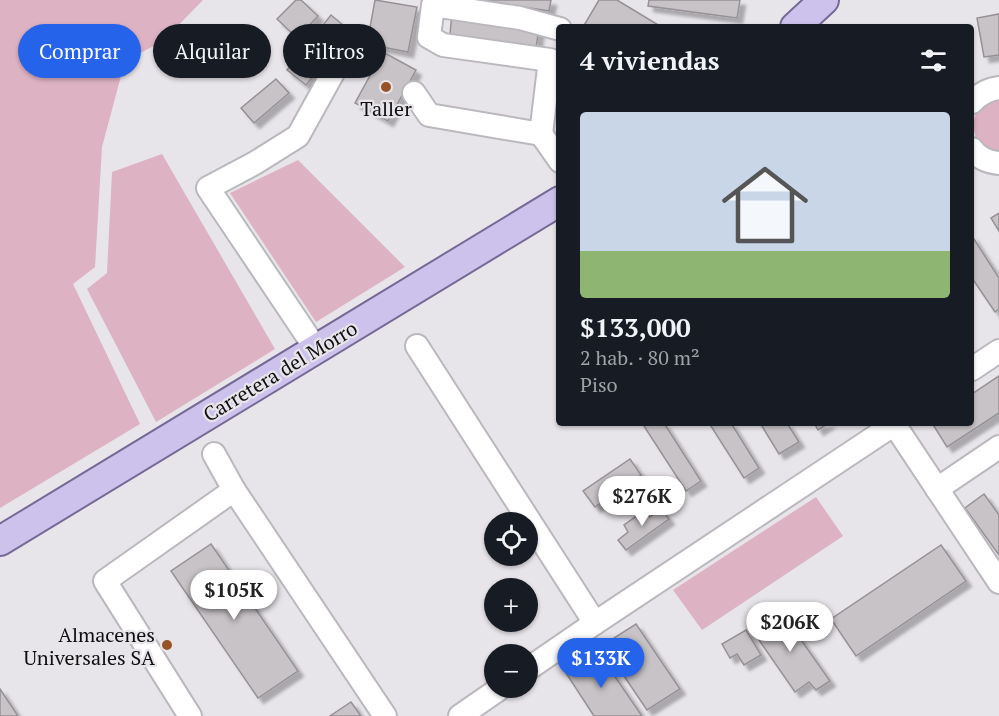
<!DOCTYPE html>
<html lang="es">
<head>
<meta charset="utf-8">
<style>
	:root { --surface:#171b24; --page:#20242c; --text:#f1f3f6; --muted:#9ea1a6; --line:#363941; --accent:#2563eb }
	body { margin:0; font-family:"PT Serif",serif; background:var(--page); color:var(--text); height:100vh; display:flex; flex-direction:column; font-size:22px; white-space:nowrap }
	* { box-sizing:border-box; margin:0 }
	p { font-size:20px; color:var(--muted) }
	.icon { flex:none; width:33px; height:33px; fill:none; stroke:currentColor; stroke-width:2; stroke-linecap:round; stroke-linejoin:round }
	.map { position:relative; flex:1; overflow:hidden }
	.details { position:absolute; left:556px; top:24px; width:418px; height:402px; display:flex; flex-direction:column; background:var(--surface); border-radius:6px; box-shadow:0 2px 4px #0004 }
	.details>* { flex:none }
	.top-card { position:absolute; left:18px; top:24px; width:448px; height:54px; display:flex; gap:12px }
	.fabs { position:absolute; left:484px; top:512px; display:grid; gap:12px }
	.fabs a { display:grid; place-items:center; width:54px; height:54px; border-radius:50%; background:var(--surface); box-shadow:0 2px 4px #0004; font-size:30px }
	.price { position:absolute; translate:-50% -51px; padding:0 14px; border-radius:21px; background:#fff; color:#222; font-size:20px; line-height:39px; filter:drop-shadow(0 2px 3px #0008) }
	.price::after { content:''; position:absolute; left:50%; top:36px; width:18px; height:14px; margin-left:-9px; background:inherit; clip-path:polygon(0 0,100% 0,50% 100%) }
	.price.current { background:var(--accent); color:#fff }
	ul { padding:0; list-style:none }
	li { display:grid; align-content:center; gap:12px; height:318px; padding:0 24px }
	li+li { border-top:2px solid var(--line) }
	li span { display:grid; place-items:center; height:186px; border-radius:6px; color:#555 }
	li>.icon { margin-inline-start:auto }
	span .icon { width:108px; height:108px; fill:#fffc; stroke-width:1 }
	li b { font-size:26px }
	h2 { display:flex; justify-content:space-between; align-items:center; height:72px; padding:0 24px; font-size:26px }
	.tag { padding:0 21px; border-radius:27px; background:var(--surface); box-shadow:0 2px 4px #0004; font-size:21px; line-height:54px }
	.tag.current { background:var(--accent); color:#fff }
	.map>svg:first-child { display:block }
	.green { fill:#ddb2c2 }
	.building { fill:#c8c3c7; stroke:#969195; stroke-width:1.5; filter:url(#shadow) }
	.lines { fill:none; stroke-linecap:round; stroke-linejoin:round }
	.minor-casing { stroke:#bbb8bd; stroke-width:26 }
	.major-casing { stroke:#756996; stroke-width:32 }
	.minor { stroke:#fff; stroke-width:22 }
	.major { stroke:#cdc2eb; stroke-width:28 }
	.poi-dot { fill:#975325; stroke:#e8e5ea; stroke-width:2 }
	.labels { text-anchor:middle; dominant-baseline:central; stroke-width:4.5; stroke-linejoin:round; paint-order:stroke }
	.poi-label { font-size:20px; fill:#100f10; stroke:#e8e5ea }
	.street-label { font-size:20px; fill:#100f10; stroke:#e8e5ea }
</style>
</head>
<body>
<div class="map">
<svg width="999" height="716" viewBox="0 0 999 716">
	<defs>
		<filter id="shadow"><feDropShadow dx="5.5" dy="5.5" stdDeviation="1.5" flood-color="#0004"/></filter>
	</defs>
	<rect width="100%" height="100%" fill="#e8e5ea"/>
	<g class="green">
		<polygon points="0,0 203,0 163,41 125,61 102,147 95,267 73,284 140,424 0,508"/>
		<path d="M 999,96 L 999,154 C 993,151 986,149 982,145 C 971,135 971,115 982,105 C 986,101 993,99 999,96 Z"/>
		<polygon points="162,154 275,349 156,422 87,289 107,273 112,172"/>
		<polygon points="298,160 405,267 316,322 230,193"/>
		<polygon points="816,497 843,536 702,630 673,590"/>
	</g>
	<g class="building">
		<polygon points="296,0 301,0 318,16 297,38 277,19"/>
		<polygon points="375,0 417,7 408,52 367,44"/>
		<polygon points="453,0 481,0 542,10 536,47 450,35"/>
		<polygon points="481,0 551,0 549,11"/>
		<polygon points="599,0 617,0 660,26 583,27"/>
		<polygon points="649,0 740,0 737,18 648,6"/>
		<polygon points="999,14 999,55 984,57 977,18"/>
		<polygon points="331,15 350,31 306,85 287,70"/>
		<polygon points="383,52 416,70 388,121 355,103"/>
		<polygon points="276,79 289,93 254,123 241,108"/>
		<polygon points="999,213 999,231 991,218"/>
		<polygon points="972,236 999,278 999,309 995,312 972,278"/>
		<polygon points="999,376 999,413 947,447 932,423 972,423 972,394"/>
		<polygon points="642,423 664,423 701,481 686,491"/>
		<polygon points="709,423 731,423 759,468 744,478"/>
		<polygon points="760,423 787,423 799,442 779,454"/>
		<polygon points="814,423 829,423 818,430"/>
		<polygon points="630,459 641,475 595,507 583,491"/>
		<polygon points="984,494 999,515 999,555 965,508"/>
		<polygon points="661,509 669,519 626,550 618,540 628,532 624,525 645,510 650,517"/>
		<polygon points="211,544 298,671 258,698 171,571"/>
		<polygon points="941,545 966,581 856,656 831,619"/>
		<polygon points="780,610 830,681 816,690 809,682 795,692 752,630"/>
		<polygon points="636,624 680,689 647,710 603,645"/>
		<polygon points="746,630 761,655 744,665 737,654 730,658 722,644"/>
		<polygon points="598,652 642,716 594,716 566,673"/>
		<polygon points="0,689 18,716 0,716"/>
		<polygon points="351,702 361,716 330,716"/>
	</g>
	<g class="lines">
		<defs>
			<g id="minor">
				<polyline points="414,93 429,115 541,134 550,60 443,45 429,37 433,5 520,18 560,29"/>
				<path d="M 972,102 C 980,94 988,89 999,88"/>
				<polyline points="541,134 560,161"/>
				<path d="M 972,149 C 978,158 988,162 999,163"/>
				<polyline points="417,346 595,623"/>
				<polyline points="316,349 208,188 255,163 298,136 349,44"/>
				<polyline points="972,369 999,351"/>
				<polyline points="894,424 999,582"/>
				<polyline points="214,454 234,490 385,716"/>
				<polyline points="937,489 999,447"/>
				<polyline points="528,669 595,623 896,423"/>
				<polyline points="190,716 105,581 234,490"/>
				<polyline points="460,716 502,687"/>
			</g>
			<g id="major">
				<polyline points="795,27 824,0"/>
				<polyline points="0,541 560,201"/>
			</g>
		</defs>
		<use href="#minor" class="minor-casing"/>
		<use href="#major" class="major-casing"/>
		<use href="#minor" class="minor"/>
		<use href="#major" class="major"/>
	</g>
	<g class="poi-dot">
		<circle cx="386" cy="87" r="6"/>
		<circle cx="167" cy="645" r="6"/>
	</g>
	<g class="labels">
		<g class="poi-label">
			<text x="386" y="108">Taller</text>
			<text x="155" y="634" text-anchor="end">Almacenes<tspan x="155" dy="23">Universales SA</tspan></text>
		</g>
		<g class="street-label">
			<text transform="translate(280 371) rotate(-31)">Carretera del Morro</text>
		</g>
	</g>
</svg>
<div class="fabs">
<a><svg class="icon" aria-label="locate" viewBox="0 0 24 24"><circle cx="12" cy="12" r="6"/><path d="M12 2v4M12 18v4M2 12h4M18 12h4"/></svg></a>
<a>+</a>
<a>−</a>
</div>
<b class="price" style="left:642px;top:527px">$276K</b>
<b class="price" style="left:234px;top:621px">$105K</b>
<b class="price" style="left:790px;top:653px">$206K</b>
<b class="price current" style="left:601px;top:689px">$133K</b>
<div class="top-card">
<a class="tag current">Comprar</a>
<a class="tag">Alquilar</a>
<a class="tag">Filtros</a>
</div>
<section class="details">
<h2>4 viviendas<svg class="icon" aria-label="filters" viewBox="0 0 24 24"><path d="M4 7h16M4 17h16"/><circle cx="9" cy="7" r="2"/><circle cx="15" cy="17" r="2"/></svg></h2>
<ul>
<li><span style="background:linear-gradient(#c9d6e8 75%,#8fb573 0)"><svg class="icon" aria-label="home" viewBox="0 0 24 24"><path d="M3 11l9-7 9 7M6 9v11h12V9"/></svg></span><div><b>$133,000</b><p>2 hab. · 80 m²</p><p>Piso</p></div></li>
</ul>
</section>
</div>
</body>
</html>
